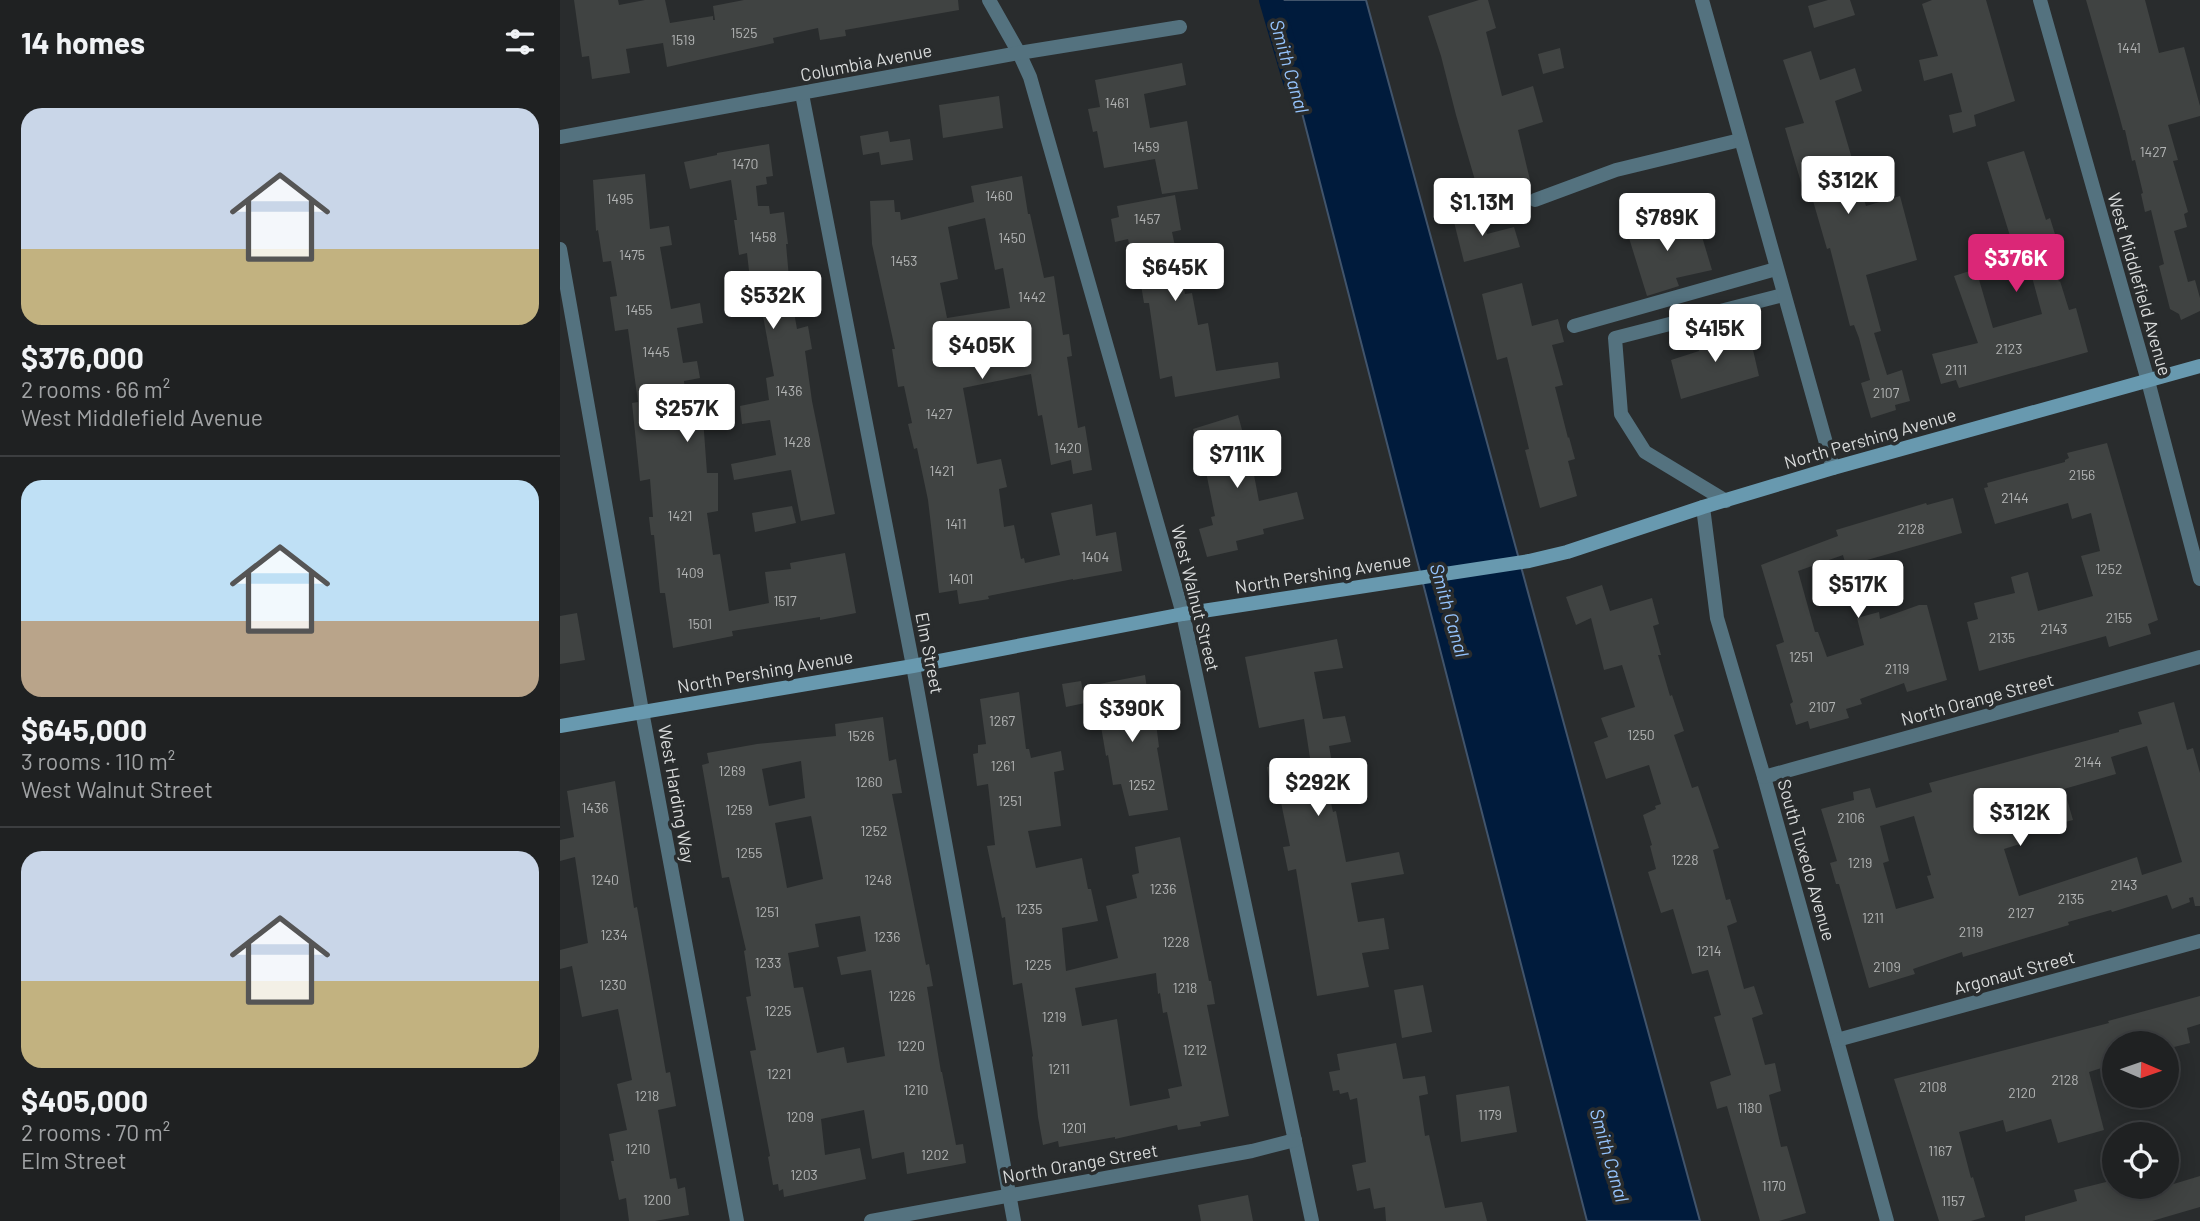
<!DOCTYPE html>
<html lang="en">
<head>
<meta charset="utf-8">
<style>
	:root { --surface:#1f2122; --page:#2c2e2f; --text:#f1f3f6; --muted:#a1a3a5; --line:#3c3e40; --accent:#db2777 }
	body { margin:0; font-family:Barlow,sans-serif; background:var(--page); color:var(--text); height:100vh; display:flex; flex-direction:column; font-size:26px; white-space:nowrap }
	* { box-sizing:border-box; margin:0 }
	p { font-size:23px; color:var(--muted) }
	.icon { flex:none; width:38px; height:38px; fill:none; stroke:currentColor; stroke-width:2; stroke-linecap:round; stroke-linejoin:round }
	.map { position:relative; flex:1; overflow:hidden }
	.sheet { display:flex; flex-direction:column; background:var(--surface); width:560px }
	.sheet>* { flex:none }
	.needle { width:46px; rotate:92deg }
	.tools { position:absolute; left:1542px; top:1031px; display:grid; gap:14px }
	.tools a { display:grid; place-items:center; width:77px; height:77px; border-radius:50%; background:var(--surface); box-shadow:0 4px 18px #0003,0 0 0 2px var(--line); font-size:35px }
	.price { position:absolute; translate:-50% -60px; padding:0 16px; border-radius:7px; background:#fff; color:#222; font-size:23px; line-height:46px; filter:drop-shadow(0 2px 4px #0008) }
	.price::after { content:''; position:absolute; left:50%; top:42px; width:21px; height:16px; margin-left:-10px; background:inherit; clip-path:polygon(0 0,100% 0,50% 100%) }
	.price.active { background:var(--accent); color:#fff }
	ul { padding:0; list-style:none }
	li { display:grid; align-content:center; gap:14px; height:371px; padding:0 21px }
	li+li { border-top:2px solid var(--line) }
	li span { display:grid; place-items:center; height:217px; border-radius:21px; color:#555 }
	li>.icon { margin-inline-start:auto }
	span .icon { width:126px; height:126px; fill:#fffc; stroke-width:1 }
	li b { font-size:30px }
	h2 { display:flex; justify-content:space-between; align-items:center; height:84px; padding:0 21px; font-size:30px }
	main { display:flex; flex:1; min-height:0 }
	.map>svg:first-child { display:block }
	.water { fill:#001b3c; stroke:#41546b; stroke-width:2 }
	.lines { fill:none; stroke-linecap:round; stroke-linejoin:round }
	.canal { stroke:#001b3c; stroke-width:24 }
	.building { fill:#404342; fill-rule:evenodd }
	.service { stroke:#54727f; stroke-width:14 }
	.minor { stroke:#54727f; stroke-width:14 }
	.tertiary { stroke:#54727f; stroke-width:14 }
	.secondary { stroke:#6899af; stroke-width:14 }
	.labels { text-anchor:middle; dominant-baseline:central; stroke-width:7; stroke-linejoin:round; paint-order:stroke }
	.number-label { font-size:14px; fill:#b2b4b4 }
	.street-label { font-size:18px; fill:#d8dada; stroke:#292c2d }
	.water-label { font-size:19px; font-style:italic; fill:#95c4fe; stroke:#292c2d }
</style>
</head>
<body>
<main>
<section class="sheet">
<h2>14 homes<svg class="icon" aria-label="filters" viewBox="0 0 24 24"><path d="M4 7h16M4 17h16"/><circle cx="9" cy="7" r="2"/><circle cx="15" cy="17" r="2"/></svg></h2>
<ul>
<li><span style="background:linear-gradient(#c9d6e8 65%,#c2b280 0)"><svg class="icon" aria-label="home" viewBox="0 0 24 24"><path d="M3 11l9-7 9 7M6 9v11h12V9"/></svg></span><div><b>$376,000</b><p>2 rooms · 66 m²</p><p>West Middlefield Avenue</p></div></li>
<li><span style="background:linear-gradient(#bfe0f5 65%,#b9a48a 0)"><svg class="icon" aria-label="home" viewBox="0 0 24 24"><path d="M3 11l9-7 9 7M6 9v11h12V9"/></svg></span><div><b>$645,000</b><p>3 rooms · 110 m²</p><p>West Walnut Street</p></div></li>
<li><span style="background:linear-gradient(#c9d6e8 60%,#c2b280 0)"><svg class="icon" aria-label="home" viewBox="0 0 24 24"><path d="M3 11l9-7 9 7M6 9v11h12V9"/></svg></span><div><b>$405,000</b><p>2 rooms · 70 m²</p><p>Elm Street</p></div></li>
</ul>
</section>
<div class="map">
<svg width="1640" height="1221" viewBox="0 0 1640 1221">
	<rect width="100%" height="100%" fill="#292c2d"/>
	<polygon class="water" points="713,0 806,0 1140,1221 1027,1221"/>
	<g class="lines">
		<polyline class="canal" points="711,0 735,82"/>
	</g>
	<g class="building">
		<polygon points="14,0 58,0 59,5 85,0 105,0 110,23 153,16 153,20 155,20 153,6 184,0 398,0 399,10 285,30 286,36 260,40 258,28 213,38 214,43 107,67 103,43 66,49 70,73 32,79 29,56 22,57"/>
		<polygon points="919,0 928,0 936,28 926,32 942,96 973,86 983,122 958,130 970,180 919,194 896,115 881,56 868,16"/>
		<polygon points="1268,0 1290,0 1295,15 1254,28 1248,6"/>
		<polygon points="1372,0 1426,0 1455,101 1414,115 1416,126 1393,133 1389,115 1402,112 1392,73 1364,81 1359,60 1378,56 1362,4"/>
		<polygon points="1526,0 1585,0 1599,53 1624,47 1640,106 1640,116 1608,125 1618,160 1613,161 1628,212 1624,214 1627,227 1614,231 1628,282 1635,280 1640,298 1640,311 1621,320 1619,314 1610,309 1599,266 1604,264 1591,210 1585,212 1581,194 1583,193 1575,160 1572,161 1565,130 1563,130 1559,115"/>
		<polygon points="1000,48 1004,68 983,74 978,54"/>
		<polygon points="1251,51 1260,80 1295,68 1302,91 1275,101 1306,206 1340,196 1357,260 1306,275 1321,331 1314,333 1327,375 1342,370 1350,401 1335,405 1336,410 1311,418 1301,383 1310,380 1299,338 1294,325 1290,326 1270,248 1267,249 1251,194 1245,196 1225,128 1244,123 1223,60"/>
		<polygon points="622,63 626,85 584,94 590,128 627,121 638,189 602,194 595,159 544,168 537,131 533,132 528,109 540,107 535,80"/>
		<polygon points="439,96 443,128 383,138 379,105"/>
		<polygon points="328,131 330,142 350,139 353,160 321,165 319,152 303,155 300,136"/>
		<polygon points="209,144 213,176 206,177 207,184 196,186 198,206 209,206 210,214 224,212 228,244 226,244 232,312 234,312 237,329 248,326 252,349 245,351 252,401 275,514 241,521 231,470 174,480 171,464 216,455 210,420 182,424 180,406 209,400 206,378 214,376 201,305 193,306 187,253 179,255 174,220 177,220 171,180 130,189 124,162 157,155 157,153"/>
		<polygon points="1464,151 1486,220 1490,218 1498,244 1490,247 1499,282 1500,281 1509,310 1516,308 1528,352 1399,388 1396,380 1381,384 1372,354 1418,343 1394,276 1416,269 1433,328 1482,314 1469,266 1460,268 1427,162"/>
		<polygon points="85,174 90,229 109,226 112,245 100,247 111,309 140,303 143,323 117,328 123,363 137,361 140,378 124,381 128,421 143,418 147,473 158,473 158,511 147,513 153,555 160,554 169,611 209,603 205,572 231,569 230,563 285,553 296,613 260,620 260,617 172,631 173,636 113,648 105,593 100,593 94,535 91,535 89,517 93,517 90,479 80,481 72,403 78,402 68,329 55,331 50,297 57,296 51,261 43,262 38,230 36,231 33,180"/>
		<path d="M 462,176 L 468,214 L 470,214 L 484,278 L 494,276 L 503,335 L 509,334 L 512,356 L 507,357 L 518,428 L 525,426 L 532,470 L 513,474 L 511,460 L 491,465 L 482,415 L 478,416 L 471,374 L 403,388 L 417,464 L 441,459 L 447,487 L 439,489 L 444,527 L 454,525 L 461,559 L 464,558 L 465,563 L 500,555 L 491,513 L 532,504 L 536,536 L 556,532 L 562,571 L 513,580 L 513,579 L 428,596 L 429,599 L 399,604 L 397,590 L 379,593 L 368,500 L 357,448 L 354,449 L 348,424 L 352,423 L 344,386 L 338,387 L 332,349 L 335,349 L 312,244 L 310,201 L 334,200 L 335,212 L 340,212 L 341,220 L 414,202 L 411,186 ZM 425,218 L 435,270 L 443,268 L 450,308 L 387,318 L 380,283 L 398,279 L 388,227 Z"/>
		<polygon points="615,195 621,230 612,232 625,294 632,293 638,325 648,323 656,371 718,362 720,378 615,397 612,376 600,379 589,303 584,303 580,279 577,279 568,239 555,242 551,219 559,217 557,206"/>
		<polygon points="921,211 927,234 954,227 960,247 904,262 893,218"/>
		<polygon points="1098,217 1102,231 1137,220 1152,270 1116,278 1119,286 1087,296 1065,225"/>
		<polygon points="962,283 972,326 998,319 1004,342 992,345 1003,385 995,387 1008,438 1009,437 1015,459 1008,461 1017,496 980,508 965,450 969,449 947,357 937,360 922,294"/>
		<polygon points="1162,327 1167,343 1190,337 1199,376 1121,399 1111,360 1139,351 1135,335"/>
		<polygon points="678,415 694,475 699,501 737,492 744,519 703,529 704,534 676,541 678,550 647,557 639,529 653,525 651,517 655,516 645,467 633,429"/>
		<polygon points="1547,443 1598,620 1588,624 1591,634 1549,647 1546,636 1419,671 1407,622 1418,619 1414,603 1455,593 1451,577 1468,572 1478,611 1533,596 1521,556 1540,551 1531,513 1512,519 1508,503 1435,524 1424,488 1428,487 1427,483 1505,462 1505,460 1509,458 1507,453"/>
		<polygon points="1393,498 1402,533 1286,566 1283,555 1238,571 1255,632 1258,632 1267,657 1304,645 1297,618 1319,612 1320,619 1359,605 1367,605 1387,680 1347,692 1344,683 1300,699 1302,704 1286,709 1289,718 1250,729 1248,721 1236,725 1230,704 1233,702 1216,645 1224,642 1201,565 1278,536 1276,530 1366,503 1367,505"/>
		<polygon points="232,506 236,523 195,532 192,513"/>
		<polygon points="1042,585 1050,611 1092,598 1099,624 1093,626 1101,655 1098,655 1110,696 1112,695 1124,731 1114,735 1132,788 1138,786 1159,848 1153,850 1166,900 1170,899 1177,922 1167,926 1184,989 1194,986 1203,1014 1192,1018 1205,1065 1215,1063 1221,1091 1209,1095 1221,1147 1227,1146 1246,1213 1219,1221 1200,1221 1167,1106 1157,1109 1150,1082 1171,1075 1154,1017 1161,1015 1148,970 1132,974 1113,909 1101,913 1088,872 1096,869 1090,846 1092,845 1083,815 1096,809 1095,806 1101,804 1089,765 1046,779 1034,742 1048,737 1041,718 1075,707 1062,665 1044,670 1031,618 1016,625 1006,597"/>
		<polygon points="17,613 25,660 0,664 0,616"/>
		<polygon points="777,639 783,668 754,672 763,719 785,716 791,742 769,746 774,774 765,776 773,812 776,811 786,862 839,852 844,874 791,883 798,922 824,918 829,949 802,953 809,987 757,996 736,869 728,871 723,847 730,846 718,788 711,789 707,767 750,758 744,719 699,728 685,657"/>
		<polygon points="585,675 592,723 596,723 599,747 597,748 608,810 569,816 561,784 553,785 548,755 546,756 534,685"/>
		<polygon points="521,681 525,703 506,707 502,684"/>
		<path d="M 459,692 L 466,749 L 469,749 L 471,758 L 501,751 L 504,770 L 494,772 L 501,826 L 468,831 L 476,868 L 522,858 L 528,889 L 531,889 L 538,921 L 502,928 L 506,971 L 558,958 L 546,906 L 577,898 L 572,875 L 579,873 L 575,847 L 620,837 L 649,981 L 651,981 L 655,1004 L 647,1005 L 669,1116 L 640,1122 L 641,1126 L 618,1130 L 617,1125 L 555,1139 L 555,1137 L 499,1147 L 498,1141 L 483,1145 L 478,1117 L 472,1057 L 473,1056 L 462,983 L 453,985 L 445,917 L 442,918 L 427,846 L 435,845 L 428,784 L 417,786 L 413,754 L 418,753 L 418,745 L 426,744 L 420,699 ZM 596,973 L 598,994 L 600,993 L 603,1013 L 607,1012 L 622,1086 L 608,1089 L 610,1098 L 570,1106 L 557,1019 L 522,1026 L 515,988 Z"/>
		<path d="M 1614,702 L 1627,750 L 1633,748 L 1640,773 L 1640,906 L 1635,906 L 1633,897 L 1629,898 L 1630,902 L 1612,909 L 1607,895 L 1552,912 L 1551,910 L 1508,922 L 1509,925 L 1403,957 L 1402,952 L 1353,969 L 1355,974 L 1309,988 L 1279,884 L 1276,884 L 1270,863 L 1277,861 L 1261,809 L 1294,800 L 1293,792 L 1310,788 L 1316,808 L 1372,792 L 1369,783 L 1559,732 L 1559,730 L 1582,724 L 1578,712 ZM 1587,746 L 1622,862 L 1582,875 L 1577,857 L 1459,896 L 1444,849 L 1463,843 L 1461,834 L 1513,820 L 1504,789 L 1556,774 L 1551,757 ZM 1354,816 L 1371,875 L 1367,876 L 1374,898 L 1336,909 L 1323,863 L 1329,861 L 1320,826 Z"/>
		<path d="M 323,717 L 329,761 L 336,759 L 342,793 L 332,794 L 366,965 L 369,964 L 373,986 L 367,987 L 381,1072 L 382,1072 L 396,1145 L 403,1144 L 406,1163 L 347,1174 L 344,1152 L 312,1159 L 304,1110 L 261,1119 L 265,1155 L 300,1148 L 306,1179 L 224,1197 L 223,1189 L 219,1191 L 218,1184 L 213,1185 L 208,1157 L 210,1156 L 190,1051 L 196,1050 L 186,997 L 191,996 L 184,951 L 186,950 L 169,877 L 162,878 L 142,765 L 149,763 L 147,753 L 197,744 L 276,736 L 275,724 ZM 241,761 L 245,798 L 209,806 L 202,769 ZM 251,816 L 263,879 L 227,888 L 215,823 ZM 300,916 L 306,951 L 277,957 L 281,975 L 311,970 L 325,1056 L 287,1063 L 284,1047 L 257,1053 L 243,987 L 234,988 L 228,953 L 259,947 L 255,924 Z"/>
		<polygon points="55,781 74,908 77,907 106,1073 110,1072 116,1106 98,1110 110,1179 116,1178 118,1189 125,1187 129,1215 95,1221 69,1221 66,1198 59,1200 51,1161 54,1161 49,1134 67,1130 57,1084 72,1080 58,1009 22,1017 12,966 0,969 0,950 28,943 15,857 0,861 0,840 14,837 7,791"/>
		<polygon points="863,985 872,1032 842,1038 834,990"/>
		<polygon points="1640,996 1640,1024 1627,1028 1630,1043 1606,1049 1606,1043 1554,1043 1554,1064 1529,1072 1544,1130 1498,1143 1491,1119 1446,1132 1443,1120 1399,1132 1411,1178 1413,1177 1425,1217 1411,1221 1379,1221 1334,1079 1549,1023 1548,1021"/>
		<polygon points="836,1043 843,1079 865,1076 868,1094 859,1096 865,1136 869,1135 885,1208 922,1202 927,1221 826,1221 825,1207 814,1209 810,1188 797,1191 792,1165 806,1162 797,1098 790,1100 788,1092 780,1094 779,1090 773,1091 769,1072 780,1070 777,1054"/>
		<polygon points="949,1086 957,1132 901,1142 896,1095"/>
		<polygon points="1640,1176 1640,1207 1592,1221 1465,1221 1465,1216 1517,1201 1514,1190 1554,1180 1554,1186 1564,1186 1567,1198"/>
		<polygon points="688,1195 693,1221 641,1221 638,1205"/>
	</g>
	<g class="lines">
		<g class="service">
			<polyline points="975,200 1056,170 1180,140"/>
			<polyline points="1014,326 1216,269"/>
			<polyline points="1166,501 1085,452 1061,414 1055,338 1223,295"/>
		</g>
		<g class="minor">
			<polyline points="429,0 459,53 470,77 623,614 752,1221"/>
			<polyline points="1142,0 1273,468"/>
			<polyline points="1480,0 1588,381 1640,579"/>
			<polyline points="242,94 353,666 454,1221"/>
			<polyline points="0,137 459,53 620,27"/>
			<polyline points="0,249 82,711"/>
			<polyline points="1143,507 1157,618 1204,777 1327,1221"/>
			<polyline points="1204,777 1640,657"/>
			<polyline points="1277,1040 1640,941"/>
			<polyline points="311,1221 692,1151 735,1140"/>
		</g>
		<polyline class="tertiary" points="82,711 177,1221"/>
		<polyline class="secondary" points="0,726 353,666 623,614 969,561 1007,552 1143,507 1273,468 1640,366"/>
	</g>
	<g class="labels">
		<g class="number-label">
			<text x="184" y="32">1525</text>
			<text x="123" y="39">1519</text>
			<text x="1569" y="47">1441</text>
			<text x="557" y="102">1461</text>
			<text x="586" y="146">1459</text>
			<text x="1593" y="151">1427</text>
			<text x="185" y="163">1470</text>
			<text x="439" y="195">1460</text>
			<text x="60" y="198">1495</text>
			<text x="587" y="218">1457</text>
			<text x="203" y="236">1458</text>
			<text x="452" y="237">1450</text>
			<text x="72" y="254">1475</text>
			<text x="344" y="260">1453</text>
			<text x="472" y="296">1442</text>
			<text x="79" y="309">1455</text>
			<text x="1449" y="348">2123</text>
			<text x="96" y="351">1445</text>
			<text x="1396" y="369">2111</text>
			<text x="229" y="390">1436</text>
			<text x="1326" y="392">2107</text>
			<text x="379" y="413">1427</text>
			<text x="237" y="441">1428</text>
			<text x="508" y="447">1420</text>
			<text x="382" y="470">1421</text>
			<text x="1522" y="474">2156</text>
			<text x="1455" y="497">2144</text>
			<text x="120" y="515">1421</text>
			<text x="396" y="523">1411</text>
			<text x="1351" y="528">2128</text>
			<text x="535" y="556">1404</text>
			<text x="1549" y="568">1252</text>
			<text x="130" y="572">1409</text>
			<text x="401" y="578">1401</text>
			<text x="225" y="600">1517</text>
			<text x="1559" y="617">2155</text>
			<text x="140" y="623">1501</text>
			<text x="1494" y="628">2143</text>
			<text x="1442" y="637">2135</text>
			<text x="1241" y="656">1251</text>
			<text x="1337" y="668">2119</text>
			<text x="1262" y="706">2107</text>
			<text x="442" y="720">1267</text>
			<text x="1081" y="734">1250</text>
			<text x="301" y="735">1526</text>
			<text x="1528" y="761">2144</text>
			<text x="443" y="765">1261</text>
			<text x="172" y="770">1269</text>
			<text x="309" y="781">1260</text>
			<text x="582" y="784">1252</text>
			<text x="450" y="800">1251</text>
			<text x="35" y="807">1436</text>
			<text x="179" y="809">1259</text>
			<text x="1291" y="817">2106</text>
			<text x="314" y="830">1252</text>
			<text x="189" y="852">1255</text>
			<text x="1125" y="859">1228</text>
			<text x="1300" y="862">1219</text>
			<text x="45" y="879">1240</text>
			<text x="318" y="879">1248</text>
			<text x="1564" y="884">2143</text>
			<text x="603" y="888">1236</text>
			<text x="1511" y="898">2135</text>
			<text x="469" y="908">1235</text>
			<text x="207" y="911">1251</text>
			<text x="1461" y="912">2127</text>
			<text x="1313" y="917">1211</text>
			<text x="1411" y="931">2119</text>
			<text x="54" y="934">1234</text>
			<text x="327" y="936">1236</text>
			<text x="616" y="941">1228</text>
			<text x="1149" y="950">1214</text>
			<text x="208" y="962">1233</text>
			<text x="478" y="964">1225</text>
			<text x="1327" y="966">2109</text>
			<text x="53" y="984">1230</text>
			<text x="625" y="987">1218</text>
			<text x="342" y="995">1226</text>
			<text x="218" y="1010">1225</text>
			<text x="494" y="1016">1219</text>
			<text x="351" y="1045">1220</text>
			<text x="635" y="1049">1212</text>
			<text x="499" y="1068">1211</text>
			<text x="219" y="1073">1221</text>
			<text x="1505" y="1079">2128</text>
			<text x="1373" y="1086">2108</text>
			<text x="356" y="1089">1210</text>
			<text x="1462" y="1092">2120</text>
			<text x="87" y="1095">1218</text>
			<text x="1190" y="1107">1180</text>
			<text x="930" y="1114">1179</text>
			<text x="240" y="1116">1209</text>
			<text x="514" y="1127">1201</text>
			<text x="78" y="1148">1210</text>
			<text x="1380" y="1150">1167</text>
			<text x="375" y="1154">1202</text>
			<text x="244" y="1174">1203</text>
			<text x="1214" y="1185">1170</text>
			<text x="97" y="1199">1200</text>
			<text x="1393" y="1200">1157</text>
		</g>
		<g class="street-label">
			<text transform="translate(306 62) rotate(-11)">Columbia Avenue</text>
			<text transform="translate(1580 284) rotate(74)">West Middlefield Avenue</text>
			<text transform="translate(1310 438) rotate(-16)">North Pershing Avenue</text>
			<text transform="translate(763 573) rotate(-9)">North Pershing Avenue</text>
			<text transform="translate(636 598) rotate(76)">West Walnut Street</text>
			<text transform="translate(370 653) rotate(79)">Elm Street</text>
			<text transform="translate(205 671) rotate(-10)">North Pershing Avenue</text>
			<text transform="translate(1417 699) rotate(-15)">North Orange Street</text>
			<text transform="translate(117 794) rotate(80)">West Harding Way</text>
			<text transform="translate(1247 860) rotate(74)">South Tuxedo Avenue</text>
			<text transform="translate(1454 972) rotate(-15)">Argonaut Street</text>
			<text transform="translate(520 1163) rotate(-10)">North Orange Street</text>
		</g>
		<g class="water-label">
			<text transform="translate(730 66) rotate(74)">Smith Canal</text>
			<text transform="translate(890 610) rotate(74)">Smith Canal</text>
			<text transform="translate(1050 1155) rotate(74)">Smith Canal</text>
		</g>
	</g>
</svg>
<div class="tools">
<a><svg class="needle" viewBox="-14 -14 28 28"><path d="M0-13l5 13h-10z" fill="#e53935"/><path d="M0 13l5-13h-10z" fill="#a1a3a5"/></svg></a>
<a><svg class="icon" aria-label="locate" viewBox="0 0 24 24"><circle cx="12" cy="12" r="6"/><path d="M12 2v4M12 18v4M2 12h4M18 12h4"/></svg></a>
</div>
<b class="price" style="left:1288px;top:216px">$312K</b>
<b class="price" style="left:922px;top:238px">$1.13M</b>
<b class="price" style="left:1107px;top:253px">$789K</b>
<b class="price active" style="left:1456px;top:294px">$376K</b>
<b class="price" style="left:615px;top:303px">$645K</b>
<b class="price" style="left:213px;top:331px">$532K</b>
<b class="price" style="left:1155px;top:364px">$415K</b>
<b class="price" style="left:422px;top:381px">$405K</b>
<b class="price" style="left:127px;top:444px">$257K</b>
<b class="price" style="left:677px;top:490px">$711K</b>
<b class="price" style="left:1298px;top:620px">$517K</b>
<b class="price" style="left:572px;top:744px">$390K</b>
<b class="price" style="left:758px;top:818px">$292K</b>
<b class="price" style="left:1460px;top:848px">$312K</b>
</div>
</main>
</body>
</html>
